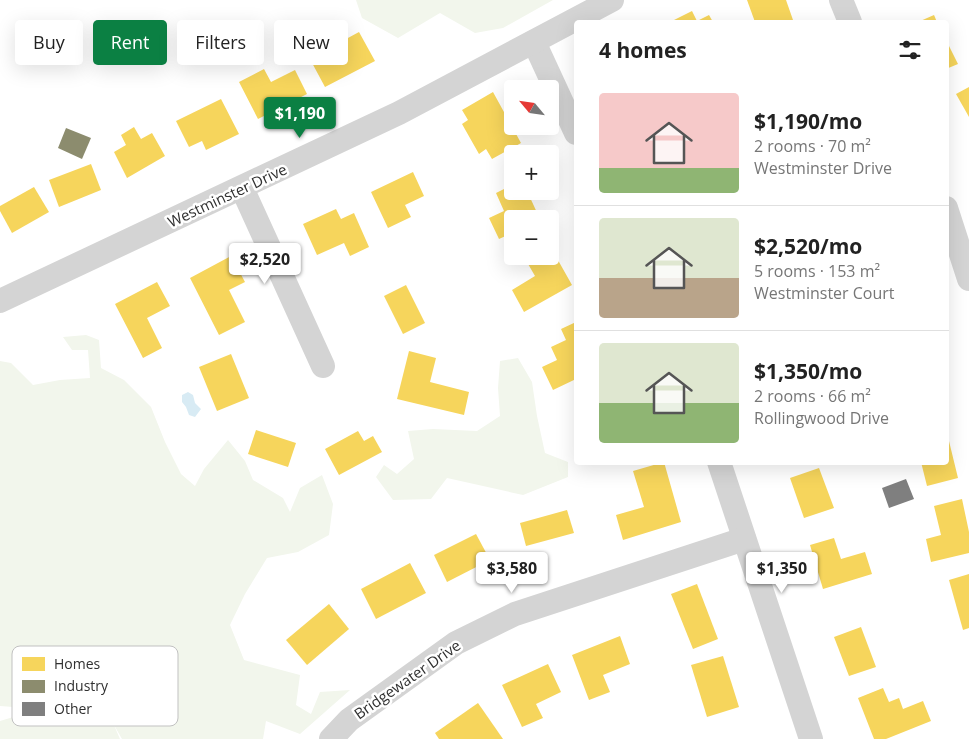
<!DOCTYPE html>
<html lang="en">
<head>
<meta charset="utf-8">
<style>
	:root { --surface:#fff; --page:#f6f6f6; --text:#222; --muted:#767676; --line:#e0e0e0; --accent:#0b8043 }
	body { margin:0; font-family:"Open Sans",sans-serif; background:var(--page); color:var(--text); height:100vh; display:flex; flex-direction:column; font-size:19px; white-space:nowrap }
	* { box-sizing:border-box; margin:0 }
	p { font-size:16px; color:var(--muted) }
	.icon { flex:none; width:28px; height:28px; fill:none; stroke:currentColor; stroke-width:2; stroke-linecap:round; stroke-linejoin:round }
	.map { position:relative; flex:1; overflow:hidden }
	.panel { position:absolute; left:574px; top:20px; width:375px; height:445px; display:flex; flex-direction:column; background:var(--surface); border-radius:5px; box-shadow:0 5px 20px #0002 }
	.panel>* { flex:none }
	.hud { position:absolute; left:15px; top:20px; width:475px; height:45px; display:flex; gap:10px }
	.needle { width:32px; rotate:299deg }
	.tools { position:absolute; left:504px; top:80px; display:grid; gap:10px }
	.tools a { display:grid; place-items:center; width:55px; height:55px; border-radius:5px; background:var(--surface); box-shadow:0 5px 20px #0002; font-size:25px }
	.price { position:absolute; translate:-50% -42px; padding:0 11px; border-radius:5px; background:#fff; color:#222; font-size:16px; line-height:32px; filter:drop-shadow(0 1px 2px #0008) }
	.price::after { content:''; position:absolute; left:50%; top:30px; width:15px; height:11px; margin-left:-8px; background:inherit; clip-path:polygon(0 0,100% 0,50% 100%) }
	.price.on { background:var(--accent); color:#fff }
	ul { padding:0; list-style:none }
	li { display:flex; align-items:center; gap:15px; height:125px; padding:0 25px }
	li+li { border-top:1px solid var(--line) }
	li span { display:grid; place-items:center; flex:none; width:140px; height:100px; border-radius:5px; color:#555 }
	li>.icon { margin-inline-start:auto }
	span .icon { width:60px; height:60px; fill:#fffc; stroke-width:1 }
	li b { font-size:21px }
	h2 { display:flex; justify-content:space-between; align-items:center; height:60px; padding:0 25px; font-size:21px }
	.chip { padding:0 18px; border-radius:5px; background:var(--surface); box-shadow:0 5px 20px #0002; font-size:18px; line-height:45px }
	.chip.on { background:var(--accent); color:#fff }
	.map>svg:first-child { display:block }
	.green { fill:#f2f6ec }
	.water { fill:#d8ebf4 }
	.homes { fill:#f6d55c }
	.industry { fill:#8c8c6e }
	.building { fill:#7f7f7f }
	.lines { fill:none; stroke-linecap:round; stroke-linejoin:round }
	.minor { stroke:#d4d4d4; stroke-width:24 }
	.labels { text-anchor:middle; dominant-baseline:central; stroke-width:5; stroke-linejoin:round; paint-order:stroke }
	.street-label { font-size:15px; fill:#303030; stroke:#fff }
	.key { fill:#fff; stroke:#c1c1c1; stroke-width:1 }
	.key-label { font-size:14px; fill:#303030 }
</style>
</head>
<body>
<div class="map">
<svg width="969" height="739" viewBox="0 0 969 739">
	<rect width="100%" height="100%" fill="#fff"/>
	<g class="green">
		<polygon points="356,0 553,0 503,28 475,33 440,13 398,38 362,18"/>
		<polygon points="86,335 99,340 101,368 124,380 151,407 165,442 181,474 195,486 204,469 228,440 245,461 253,480 283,498 290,512 300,488 322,475 333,504 329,535 298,552 267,558 245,594 230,625 244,660 300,675 296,705 311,714 320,692 350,690 300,734 266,721 263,739 122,739 114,725 120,739 0,739 0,721 40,709 0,706 0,361 11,363 33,385 60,380 90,378 88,350 72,350 63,337"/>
		<polygon points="518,358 532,382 537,416 545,453 568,462 568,477 523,495 447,478 431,499 393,500 376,477 384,465 397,474 414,459 408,431 433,429 477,431 500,416 498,388 500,361"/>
	</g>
	<polygon class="water" points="188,392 193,395 195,403 201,409 195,417 189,415 186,407 182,402 182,395"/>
	<g class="homes">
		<polygon points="747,0 786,0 793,20 788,22 755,22"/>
		<polygon points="692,11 697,21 709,15 713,22 670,22"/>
		<polygon points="934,15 937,22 918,22"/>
		<polygon points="359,32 375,61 325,87 311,61 324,55 322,52"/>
		<polygon points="946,40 958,64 946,69"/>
		<polygon points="264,69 271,82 295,70 307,94 258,119 239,82"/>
		<polygon points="969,87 969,117 956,94"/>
		<polygon points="493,92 521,143 492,159 486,149 479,154 462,124 468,120 462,110"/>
		<polygon points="221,99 239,134 206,150 202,141 189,147 176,121"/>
		<polygon points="134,127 141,139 152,133 165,156 127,178 114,152 126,145 121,135"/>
		<polygon points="91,164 101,190 59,207 49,180"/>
		<polygon points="413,172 424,196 405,205 411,217 388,228 371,192"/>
		<polygon points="512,185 512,191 527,191 540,219 512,219 512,233 499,239 489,218 504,211 496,193"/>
		<polygon points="34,187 49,212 12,233 0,211 0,206"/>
		<polygon points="336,209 341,219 354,213 369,247 350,256 344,243 317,255 303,224"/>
		<polygon points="550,246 572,285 524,312 512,290 535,276 524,257 550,256"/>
		<polygon points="231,256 245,282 229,290 245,322 219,335 190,278"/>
		<polygon points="157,282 170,306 147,318 162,348 143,358 115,304"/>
		<polygon points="406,285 425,323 403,334 384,296"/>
		<polygon points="576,322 576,379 553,390 542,367 557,360 551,347 566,340 561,329"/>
		<polygon points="409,351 436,358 430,382 469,392 464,415 397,399"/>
		<polygon points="231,354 249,398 217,411 199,367"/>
		<polygon points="256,430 296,443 288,467 248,454"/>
		<polygon points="358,431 364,441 373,436 382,452 339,475 325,449"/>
		<polygon points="948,437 958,478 927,486 921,462 946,462 946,438"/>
		<polygon points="664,462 681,522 623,540 616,515 644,507 633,471"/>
		<polygon points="819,468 834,508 804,518 790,478"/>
		<polygon points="962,499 969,532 969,553 931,562 926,539 941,535 934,506"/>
		<polygon points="567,510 574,533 526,546 520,523"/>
		<polygon points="476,534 490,560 447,582 434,555"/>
		<polygon points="834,538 841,559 865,552 872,574 823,589 810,545"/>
		<polygon points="410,563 426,593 376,619 361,589"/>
		<polygon points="969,574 969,628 963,630 949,580"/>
		<polygon points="697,584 718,639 693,649 671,594"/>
		<polygon points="329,604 349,629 307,665 286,640"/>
		<polygon points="861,627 876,667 849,676 834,637"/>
		<polygon points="620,636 630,664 603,675 610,692 589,700 572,655"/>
		<polygon points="723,656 739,707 707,717 691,665"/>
		<polygon points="548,664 561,692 536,704 543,718 522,727 502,685"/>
		<polygon points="883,688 889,702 899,698 903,709 923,701 931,721 886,739 874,739 858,698"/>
		<polygon points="478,703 503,739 439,739 435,733"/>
	</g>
	<polygon class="industry" points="66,128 91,138 82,159 58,148"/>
	<polygon class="building" points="906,479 914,499 889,508 882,488"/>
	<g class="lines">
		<g class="minor">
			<polyline points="841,0 850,22"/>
			<polyline points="534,42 576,133"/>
			<polyline points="242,188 323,366"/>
			<polyline points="946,208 969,279"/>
			<polyline points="0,301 399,113 612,0"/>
			<polyline points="719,462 811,739"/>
			<polyline points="331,739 349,720 456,643 515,614 744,539"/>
		</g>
	</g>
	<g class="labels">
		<g class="street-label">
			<text transform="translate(227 195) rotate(-25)">Westminster Drive</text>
			<text transform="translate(407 679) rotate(-35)">Bridgewater Drive</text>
		</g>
	</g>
	<rect x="12" y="646" width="166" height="80" rx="8" class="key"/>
	<rect x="22" y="657" width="23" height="14" fill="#f6d55c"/>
	<rect x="22" y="680" width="23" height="13" fill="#8c8c6e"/>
	<rect x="22" y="702" width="23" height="14" fill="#7f7f7f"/>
	<g class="key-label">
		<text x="54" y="669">Homes</text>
		<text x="54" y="691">Industry</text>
		<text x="54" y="714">Other</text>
	</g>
</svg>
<div class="tools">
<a><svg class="needle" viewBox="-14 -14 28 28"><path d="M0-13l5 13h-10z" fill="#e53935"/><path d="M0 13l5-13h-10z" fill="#767676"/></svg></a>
<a>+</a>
<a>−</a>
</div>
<b class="price on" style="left:300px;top:139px">$1,190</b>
<b class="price" style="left:265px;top:285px">$2,520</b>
<b class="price" style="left:512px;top:594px">$3,580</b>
<b class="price" style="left:782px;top:594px">$1,350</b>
<div class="hud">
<a class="chip">Buy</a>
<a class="chip on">Rent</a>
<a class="chip">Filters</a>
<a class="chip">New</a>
</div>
<section class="panel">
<h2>4 homes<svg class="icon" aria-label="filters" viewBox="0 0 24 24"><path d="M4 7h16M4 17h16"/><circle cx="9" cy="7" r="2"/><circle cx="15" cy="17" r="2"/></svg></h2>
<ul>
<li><span style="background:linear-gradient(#f6c9c9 75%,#8fb573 0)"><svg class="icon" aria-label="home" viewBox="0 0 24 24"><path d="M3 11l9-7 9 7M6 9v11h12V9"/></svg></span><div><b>$1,190/mo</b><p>2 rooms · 70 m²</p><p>Westminster Drive</p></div></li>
<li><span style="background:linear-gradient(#dfe7d0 60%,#b9a48a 0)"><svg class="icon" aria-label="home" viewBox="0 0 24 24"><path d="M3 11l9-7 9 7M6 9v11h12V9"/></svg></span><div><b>$2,520/mo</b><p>5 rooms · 153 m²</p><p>Westminster Court</p></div></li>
<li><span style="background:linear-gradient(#dfe7d0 60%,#8fb573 0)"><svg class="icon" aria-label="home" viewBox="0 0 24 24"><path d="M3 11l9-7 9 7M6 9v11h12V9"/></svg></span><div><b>$1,350/mo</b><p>2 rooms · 66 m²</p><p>Rollingwood Drive</p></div></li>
</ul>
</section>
</div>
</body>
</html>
